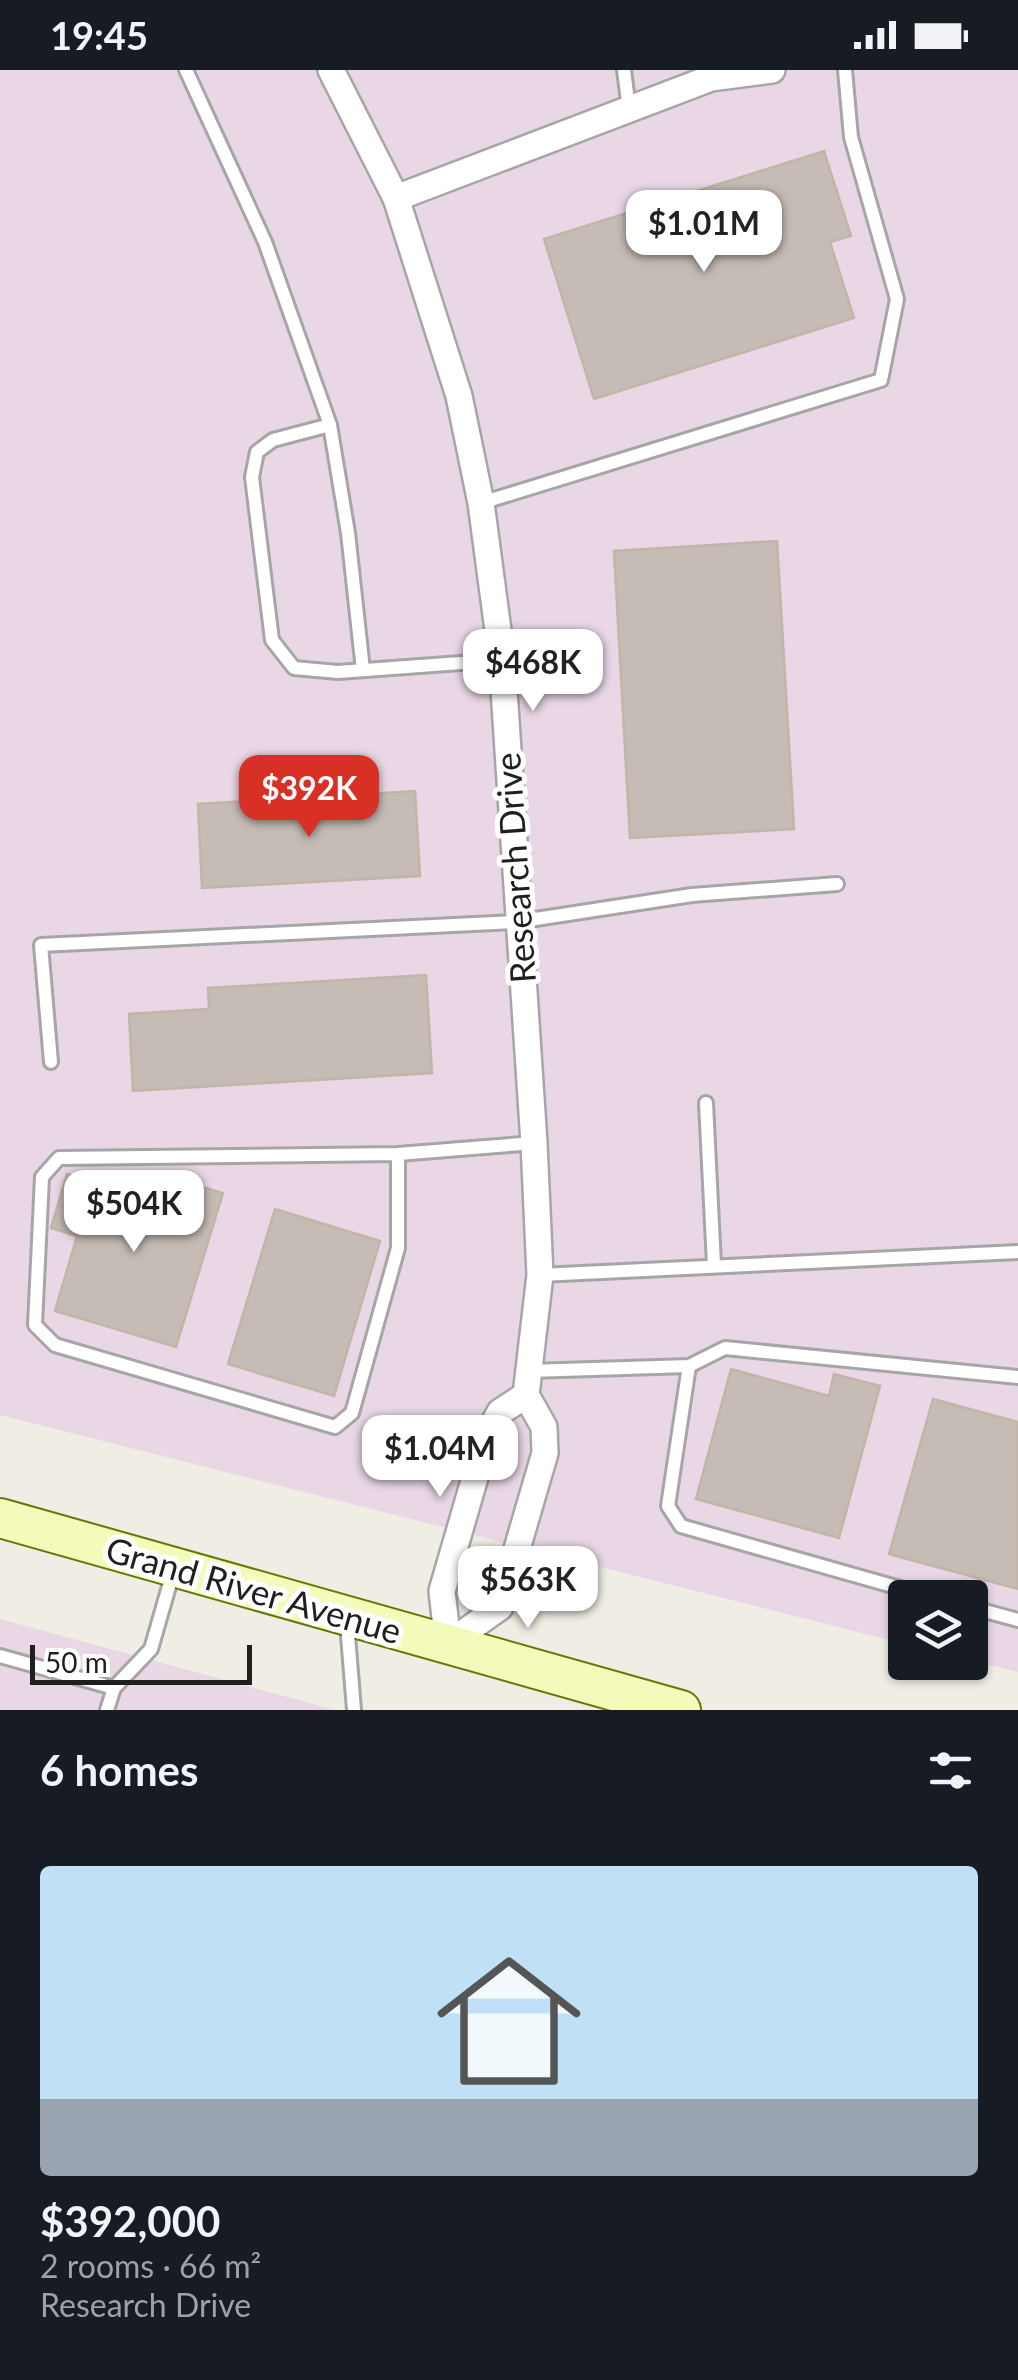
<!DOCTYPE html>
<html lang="en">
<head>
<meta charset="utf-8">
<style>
	:root { --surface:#171b24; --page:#242831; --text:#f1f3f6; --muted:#9ea1a6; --line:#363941; --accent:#d93025 }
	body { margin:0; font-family:Lato,sans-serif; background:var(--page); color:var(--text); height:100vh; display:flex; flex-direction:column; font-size:38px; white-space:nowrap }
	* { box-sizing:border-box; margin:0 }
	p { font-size:32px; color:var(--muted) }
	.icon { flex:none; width:55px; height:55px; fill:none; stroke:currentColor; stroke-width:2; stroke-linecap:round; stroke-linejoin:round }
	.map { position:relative; height:1640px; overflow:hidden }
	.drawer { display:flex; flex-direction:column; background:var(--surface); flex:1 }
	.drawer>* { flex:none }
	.tools { position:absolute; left:888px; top:1510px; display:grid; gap:20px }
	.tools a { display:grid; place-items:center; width:100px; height:100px; border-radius:10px; background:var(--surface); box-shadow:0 2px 8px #0004; font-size:50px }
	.scale { position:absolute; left:30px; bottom:25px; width:222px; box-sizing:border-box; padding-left:10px; border:5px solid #1f1f1f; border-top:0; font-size:28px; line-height:35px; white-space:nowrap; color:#1f1f1f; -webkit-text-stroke:8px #fff; paint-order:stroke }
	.price { position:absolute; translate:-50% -85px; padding:0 22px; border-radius:20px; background:#fff; color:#222; font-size:32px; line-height:65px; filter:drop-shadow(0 2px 5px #0008) }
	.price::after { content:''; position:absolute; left:50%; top:60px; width:30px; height:22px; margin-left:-15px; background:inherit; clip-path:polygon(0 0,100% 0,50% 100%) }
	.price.current { background:var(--accent); color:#fff }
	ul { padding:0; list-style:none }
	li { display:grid; align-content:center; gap:20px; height:530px; padding:0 40px }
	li+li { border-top:2px solid var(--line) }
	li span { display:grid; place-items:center; height:310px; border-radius:10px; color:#555 }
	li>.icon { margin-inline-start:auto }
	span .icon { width:180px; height:180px; fill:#fffc; stroke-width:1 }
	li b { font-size:42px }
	h2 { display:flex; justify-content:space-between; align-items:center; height:120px; padding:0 40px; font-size:42px }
	.status { display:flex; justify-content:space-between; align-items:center; height:70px; padding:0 50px; background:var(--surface); direction:ltr }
	.status svg { height:28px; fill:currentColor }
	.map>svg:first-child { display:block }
	.industrial { fill:#e9d7e5 }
	.building { fill:#c5bcb5; stroke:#c2b5a8; stroke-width:2.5 }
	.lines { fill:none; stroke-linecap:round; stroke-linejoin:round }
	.service-casing { stroke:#a6a6a6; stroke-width:18 }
	.minor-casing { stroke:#a6a6a6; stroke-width:30 }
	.secondary-casing { stroke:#657805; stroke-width:42 }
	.service { stroke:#fff; stroke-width:12 }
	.minor { stroke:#fff; stroke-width:25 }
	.secondary { stroke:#f3faba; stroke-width:38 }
	.labels { text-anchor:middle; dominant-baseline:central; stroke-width:10; stroke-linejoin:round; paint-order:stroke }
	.street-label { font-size:35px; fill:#1f1f1f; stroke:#fff }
</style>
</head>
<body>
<div class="status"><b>19:45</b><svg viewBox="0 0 49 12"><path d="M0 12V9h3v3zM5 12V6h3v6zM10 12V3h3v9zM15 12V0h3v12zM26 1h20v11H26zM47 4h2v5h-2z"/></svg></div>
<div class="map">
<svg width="1018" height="1640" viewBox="0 0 1018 1640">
	<rect width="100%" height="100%" fill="#f0ede5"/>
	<g class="industrial">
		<polygon points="0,0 1018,0 1018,1602 970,1590 970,1528 905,1528 905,1574 0,1345"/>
		<polygon points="0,1549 335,1640 0,1640"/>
	</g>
	<g class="building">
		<polygon points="824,81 851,166 830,172 854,248 594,329 544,169"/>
		<polygon points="777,471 794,759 630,768 614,481"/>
		<polygon points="415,721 420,806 202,818 198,734"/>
		<polygon points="426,905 432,1003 133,1021 129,944 209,939 208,918"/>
		<polygon points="67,1104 164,1133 172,1108 223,1123 176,1277 55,1241 77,1166 51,1158"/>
		<polygon points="275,1139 380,1171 334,1326 228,1294"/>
		<polygon points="731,1299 829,1326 834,1304 880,1316 839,1468 696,1429"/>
		<polygon points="933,1329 1018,1352 1018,1519 889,1484"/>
	</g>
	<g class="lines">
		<defs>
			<g id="service">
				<polyline points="186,0 265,172 330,355 273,370 257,382 252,407 272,570 294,598 338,602 502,590"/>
				<polyline points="624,0 629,39"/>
				<polyline points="330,355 348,463 363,600"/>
				<polyline points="481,433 881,310 897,229 851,67 845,0"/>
				<polyline points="51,992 41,875 516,852 692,825 837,814"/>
				<polyline points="706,1033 714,1195"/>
				<polyline points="398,1084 59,1088 42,1107 35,1255 55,1275 335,1357 352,1343 398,1178 398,1084 534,1073"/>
				<polyline points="540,1205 1018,1182"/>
				<polyline points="689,1296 668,1436 681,1456 935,1528"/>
				<polyline points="529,1301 689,1296 725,1278 1018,1307"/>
				<polyline points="970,1537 1018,1550"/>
				<polyline points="347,1553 354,1640"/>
				<polyline points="0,1586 114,1618 107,1640"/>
				<polyline points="114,1618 151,1579 174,1499"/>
			</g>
			<g id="minor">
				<polyline points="331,0 396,128 459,326 481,433 502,590 534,1073 540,1205 526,1325 544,1357 545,1383 500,1537 448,1574 442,1521 487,1366 500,1342 526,1325"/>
				<polyline points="396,128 711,8 772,0"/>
			</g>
			<polyline id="secondary" points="0,1448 681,1640"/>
		</defs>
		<use href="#service" class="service-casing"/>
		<use href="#minor" class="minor-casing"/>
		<use href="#secondary" class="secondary-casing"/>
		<use href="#service" class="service"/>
		<use href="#minor" class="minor"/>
		<use href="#secondary" class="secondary"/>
	</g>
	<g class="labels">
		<g class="street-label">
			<text transform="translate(514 798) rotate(-94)">Research Drive</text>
			<text transform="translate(254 1519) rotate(16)">Grand River Avenue</text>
		</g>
	</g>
</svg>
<div class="tools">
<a><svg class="icon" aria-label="layers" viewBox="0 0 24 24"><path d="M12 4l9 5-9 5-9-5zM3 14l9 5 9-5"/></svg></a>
</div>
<div class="scale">50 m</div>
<b class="price" style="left:704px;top:205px">$1.01M</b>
<b class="price" style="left:533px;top:644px">$468K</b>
<b class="price current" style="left:309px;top:770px">$392K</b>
<b class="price" style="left:134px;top:1185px">$504K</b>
<b class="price" style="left:440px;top:1430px">$1.04M</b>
<b class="price" style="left:528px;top:1561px">$563K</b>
</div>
<section class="drawer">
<h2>6 homes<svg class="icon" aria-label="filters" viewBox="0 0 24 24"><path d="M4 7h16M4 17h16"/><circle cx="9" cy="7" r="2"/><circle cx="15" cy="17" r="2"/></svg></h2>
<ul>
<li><span style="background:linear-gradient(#bfe0f5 75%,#9aa5b1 0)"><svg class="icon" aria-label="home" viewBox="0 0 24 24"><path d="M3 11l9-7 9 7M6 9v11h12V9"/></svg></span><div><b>$392,000</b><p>2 rooms · 66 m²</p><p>Research Drive</p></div></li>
</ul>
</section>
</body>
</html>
